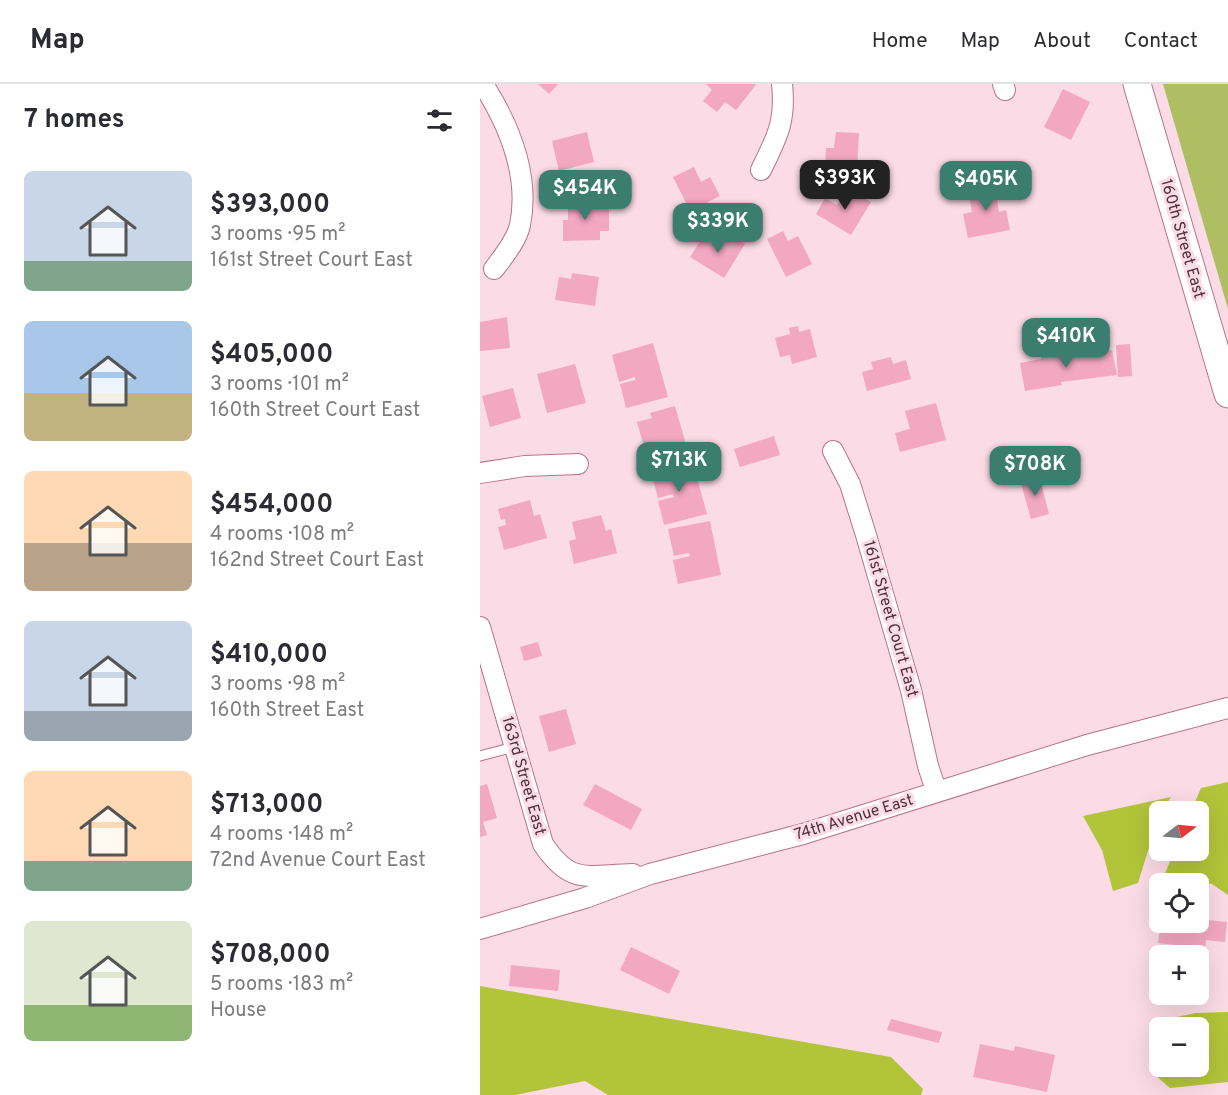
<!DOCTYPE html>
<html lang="en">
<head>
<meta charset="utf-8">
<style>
	:root { --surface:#fff; --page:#f7f7f7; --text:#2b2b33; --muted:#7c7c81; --line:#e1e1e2; --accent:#3b7d6e }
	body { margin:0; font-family:Overpass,sans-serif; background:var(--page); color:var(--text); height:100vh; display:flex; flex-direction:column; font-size:22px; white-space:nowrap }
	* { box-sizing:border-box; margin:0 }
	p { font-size:20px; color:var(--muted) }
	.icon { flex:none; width:33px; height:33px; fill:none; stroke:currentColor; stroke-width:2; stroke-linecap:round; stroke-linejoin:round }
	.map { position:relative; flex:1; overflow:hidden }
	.drawer { display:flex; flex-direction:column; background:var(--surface); width:480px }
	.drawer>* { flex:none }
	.needle { width:39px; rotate:74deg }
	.controls { position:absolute; left:669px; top:717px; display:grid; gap:12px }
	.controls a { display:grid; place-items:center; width:60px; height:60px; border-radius:9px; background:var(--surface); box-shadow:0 6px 24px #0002; font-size:30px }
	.price { position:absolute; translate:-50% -51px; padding:0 14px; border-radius:12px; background:var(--accent); color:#fff; font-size:20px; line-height:39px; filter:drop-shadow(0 2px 3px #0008) }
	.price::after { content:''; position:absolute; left:50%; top:36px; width:18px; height:14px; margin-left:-9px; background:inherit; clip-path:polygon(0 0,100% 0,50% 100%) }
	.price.on { background:#222; color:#fff }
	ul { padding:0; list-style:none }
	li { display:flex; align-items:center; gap:18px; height:150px; padding:0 24px }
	li span { display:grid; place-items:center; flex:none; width:168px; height:120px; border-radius:9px; color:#555 }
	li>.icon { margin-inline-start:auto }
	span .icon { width:72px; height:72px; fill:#fffc; stroke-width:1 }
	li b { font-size:26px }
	h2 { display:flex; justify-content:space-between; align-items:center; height:72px; padding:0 24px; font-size:26px }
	header { display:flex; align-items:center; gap:36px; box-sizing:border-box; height:84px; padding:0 30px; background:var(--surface); border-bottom:2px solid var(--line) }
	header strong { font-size:28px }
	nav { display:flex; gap:33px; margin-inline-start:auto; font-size:21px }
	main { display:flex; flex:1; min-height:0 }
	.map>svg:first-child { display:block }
	.green { fill:#b0be63 }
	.forest { fill:#b2c43a; fill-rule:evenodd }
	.building { fill:#f3a8c2 }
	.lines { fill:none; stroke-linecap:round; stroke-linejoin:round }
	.service-casing { stroke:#b8738c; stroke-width:11 }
	.minor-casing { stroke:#b8738c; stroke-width:22 }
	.secondary-casing { stroke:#b8738c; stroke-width:29 }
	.service { stroke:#fff; stroke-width:9 }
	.minor { stroke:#fff; stroke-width:20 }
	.secondary { stroke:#fff; stroke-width:27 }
	.labels { text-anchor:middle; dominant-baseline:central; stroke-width:6; stroke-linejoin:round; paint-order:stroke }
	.street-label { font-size:16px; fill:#4e303b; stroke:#fbdbe5 }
</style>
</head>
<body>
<header>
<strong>Map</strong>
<nav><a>Home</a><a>Map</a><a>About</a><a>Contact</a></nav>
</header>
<main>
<section class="drawer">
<h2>7 homes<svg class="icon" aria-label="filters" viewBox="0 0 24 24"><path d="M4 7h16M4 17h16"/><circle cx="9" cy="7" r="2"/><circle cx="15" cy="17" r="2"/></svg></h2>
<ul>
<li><span style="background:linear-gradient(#c9d6e8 75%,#7fa58c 0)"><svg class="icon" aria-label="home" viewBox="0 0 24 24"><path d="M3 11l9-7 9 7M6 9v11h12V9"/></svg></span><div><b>$393,000</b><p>3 rooms · 95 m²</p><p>161st Street Court East</p></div></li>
<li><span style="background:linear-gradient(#a9c7e8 60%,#c2b280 0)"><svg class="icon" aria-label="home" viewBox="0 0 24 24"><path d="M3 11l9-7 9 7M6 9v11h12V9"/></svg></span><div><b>$405,000</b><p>3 rooms · 101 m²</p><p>160th Street Court East</p></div></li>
<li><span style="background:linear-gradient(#ffd9b3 60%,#b9a48a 0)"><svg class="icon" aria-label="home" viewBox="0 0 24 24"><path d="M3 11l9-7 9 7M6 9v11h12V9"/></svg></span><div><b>$454,000</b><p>4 rooms · 108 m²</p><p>162nd Street Court East</p></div></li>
<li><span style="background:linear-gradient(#c9d6e8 75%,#9aa5b1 0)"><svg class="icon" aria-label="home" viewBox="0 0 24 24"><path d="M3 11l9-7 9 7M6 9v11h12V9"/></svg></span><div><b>$410,000</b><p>3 rooms · 98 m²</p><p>160th Street East</p></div></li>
<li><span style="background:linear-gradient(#ffd9b3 75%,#7fa58c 0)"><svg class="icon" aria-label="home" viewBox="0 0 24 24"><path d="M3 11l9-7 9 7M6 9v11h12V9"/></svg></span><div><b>$713,000</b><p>4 rooms · 148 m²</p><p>72nd Avenue Court East</p></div></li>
<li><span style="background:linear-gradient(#dfe7d0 70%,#8fb573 0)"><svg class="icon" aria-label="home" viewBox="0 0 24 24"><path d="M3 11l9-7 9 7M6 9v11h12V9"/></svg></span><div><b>$708,000</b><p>5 rooms · 183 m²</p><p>House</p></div></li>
</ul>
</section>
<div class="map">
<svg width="748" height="1011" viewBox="0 0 748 1011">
	<rect width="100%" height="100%" fill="#fbdbe5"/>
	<polygon class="green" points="683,0 748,0 748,225"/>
	<g class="forest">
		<polygon points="748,698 748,811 732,800 683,795 694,767 718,766 718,728 711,727 721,704"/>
		<polygon points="691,713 682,727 680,728 658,799 633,807 622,766 603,732"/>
		<polygon points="0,902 411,973 443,1005 441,1011 128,1011 105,997 35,1011 0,1011"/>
		<path d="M 748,928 L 748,998 L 690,1004 L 675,991 L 672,938 L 716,929 ZM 680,944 L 718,944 L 718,982 L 680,982 Z"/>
	</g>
	<g class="building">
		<polygon points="58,0 78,0 69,10"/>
		<polygon points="226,0 274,0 276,1 256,26 245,18 237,28 223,17 232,6"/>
		<polygon points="583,5 610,18 591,56 564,43"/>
		<polygon points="107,48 114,78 79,87 72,57"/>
		<polygon points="356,48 379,49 377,87 345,85 346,64 354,64"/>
		<polygon points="214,83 221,98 230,93 240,112 210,127 193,93"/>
		<polygon points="521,98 524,114 517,115 519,128 526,126 530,146 488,154 483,130 492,128 488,105"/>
		<polygon points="367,104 391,118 371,151 336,130 345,114 357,121"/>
		<polygon points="88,116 121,116 121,125 129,125 129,147 120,147 120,156 83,157 83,136 88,136"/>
		<polygon points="303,147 308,157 318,152 332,180 306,193 287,155"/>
		<polygon points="225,150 242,161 249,150 265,160 244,194 210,173"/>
		<polygon points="92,189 119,193 115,222 75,216 79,193 91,195"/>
		<polygon points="27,233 30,264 0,267 0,238"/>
		<polygon points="318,242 319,248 330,245 337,273 312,280 310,271 300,273 295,254 310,250 309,244"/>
		<polygon points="173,259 188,313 146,324 140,300 155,296 155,293 139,298 132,271"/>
		<polygon points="650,260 652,292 638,293 636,261"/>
		<polygon points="569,263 571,273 632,266 637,291 581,298 582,301 545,307 540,279 561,275 560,265"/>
		<polygon points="411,273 413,280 426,276 431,295 387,307 382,288 393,285 391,278"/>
		<polygon points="95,280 106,319 67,329 57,290"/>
		<polygon points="33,304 41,334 10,343 2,312"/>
		<polygon points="456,319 466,356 420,368 415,349 430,345 425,327"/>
		<polygon points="195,322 207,364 182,371 181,366 166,370 157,338 172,334 170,329"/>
		<polygon points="294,352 300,371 260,383 254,365"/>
		<polygon points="212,376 227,430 184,441 178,417 194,413 193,410 178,414 171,388"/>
		<polygon points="559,391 569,430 551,435 540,396"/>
		<polygon points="50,416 54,432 60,430 67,454 24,466 18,443 26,441 25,435 21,436 18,425"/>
		<polygon points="121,431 126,447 131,445 137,469 94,480 89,457 96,455 92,438"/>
		<polygon points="230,437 241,491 198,500 193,476 210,472 209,469 194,472 188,445"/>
		<polygon points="58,558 62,572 44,577 40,563"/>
		<polygon points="86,625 96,660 69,668 59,632"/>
		<polygon points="7,700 17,734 3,738 7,751 0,753 0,702"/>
		<polygon points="115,700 162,725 151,746 103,721"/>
		<polygon points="718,835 747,838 745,858 726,856 724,872 710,870 711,863 678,859 681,838 718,838"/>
		<polygon points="151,863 200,887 189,910 140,886"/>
		<polygon points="31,881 80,886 78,907 29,902"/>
		<polygon points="411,935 462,948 459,959 407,946"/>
		<polygon points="500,960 534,967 535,962 575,971 567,1008 493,993"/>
	</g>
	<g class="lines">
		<defs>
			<polyline id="service" points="0,672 34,663"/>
			<g id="minor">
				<path d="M 3,0 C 29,41 50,92 40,141 C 37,156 23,173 14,185"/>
				<polyline points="523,0 525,6"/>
				<path d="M 281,86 C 297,53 306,38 302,0"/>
				<polyline points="353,367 370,400 386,451 431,606 448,682 456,706"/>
				<polyline points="0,389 45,382 98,380"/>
				<path d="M 0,543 L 63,760 C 91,802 107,791 153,790"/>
				<polyline points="0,845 105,814 170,790 323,750 607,661 748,624"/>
			</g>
			<polyline id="secondary" points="657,0 748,310"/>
		</defs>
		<use href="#service" class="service-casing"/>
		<use href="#minor" class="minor-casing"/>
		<use href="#secondary" class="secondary-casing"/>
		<use href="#service" class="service"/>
		<use href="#minor" class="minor"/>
		<use href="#secondary" class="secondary"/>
	</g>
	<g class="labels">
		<g class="street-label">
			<text transform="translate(702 155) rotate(74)">160th Street East</text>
			<text transform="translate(410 535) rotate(74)">161st Street Court East</text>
			<text transform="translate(43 692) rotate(74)">163rd Street East</text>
			<text transform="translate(374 734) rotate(-17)">74th Avenue East</text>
		</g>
	</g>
</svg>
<div class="controls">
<a><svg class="needle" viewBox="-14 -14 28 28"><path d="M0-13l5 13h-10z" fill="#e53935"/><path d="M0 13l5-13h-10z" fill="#7c7c81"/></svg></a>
<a><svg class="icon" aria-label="locate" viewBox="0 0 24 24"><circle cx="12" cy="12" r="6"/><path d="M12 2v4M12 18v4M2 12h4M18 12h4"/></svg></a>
<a>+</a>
<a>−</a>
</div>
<b class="price on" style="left:365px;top:127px">$393K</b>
<b class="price" style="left:506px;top:128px">$405K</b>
<b class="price" style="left:105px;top:137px">$454K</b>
<b class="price" style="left:238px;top:170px">$339K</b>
<b class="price" style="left:586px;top:285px">$410K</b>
<b class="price" style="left:199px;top:409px">$713K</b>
<b class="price" style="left:555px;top:413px">$708K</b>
</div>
</main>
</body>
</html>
